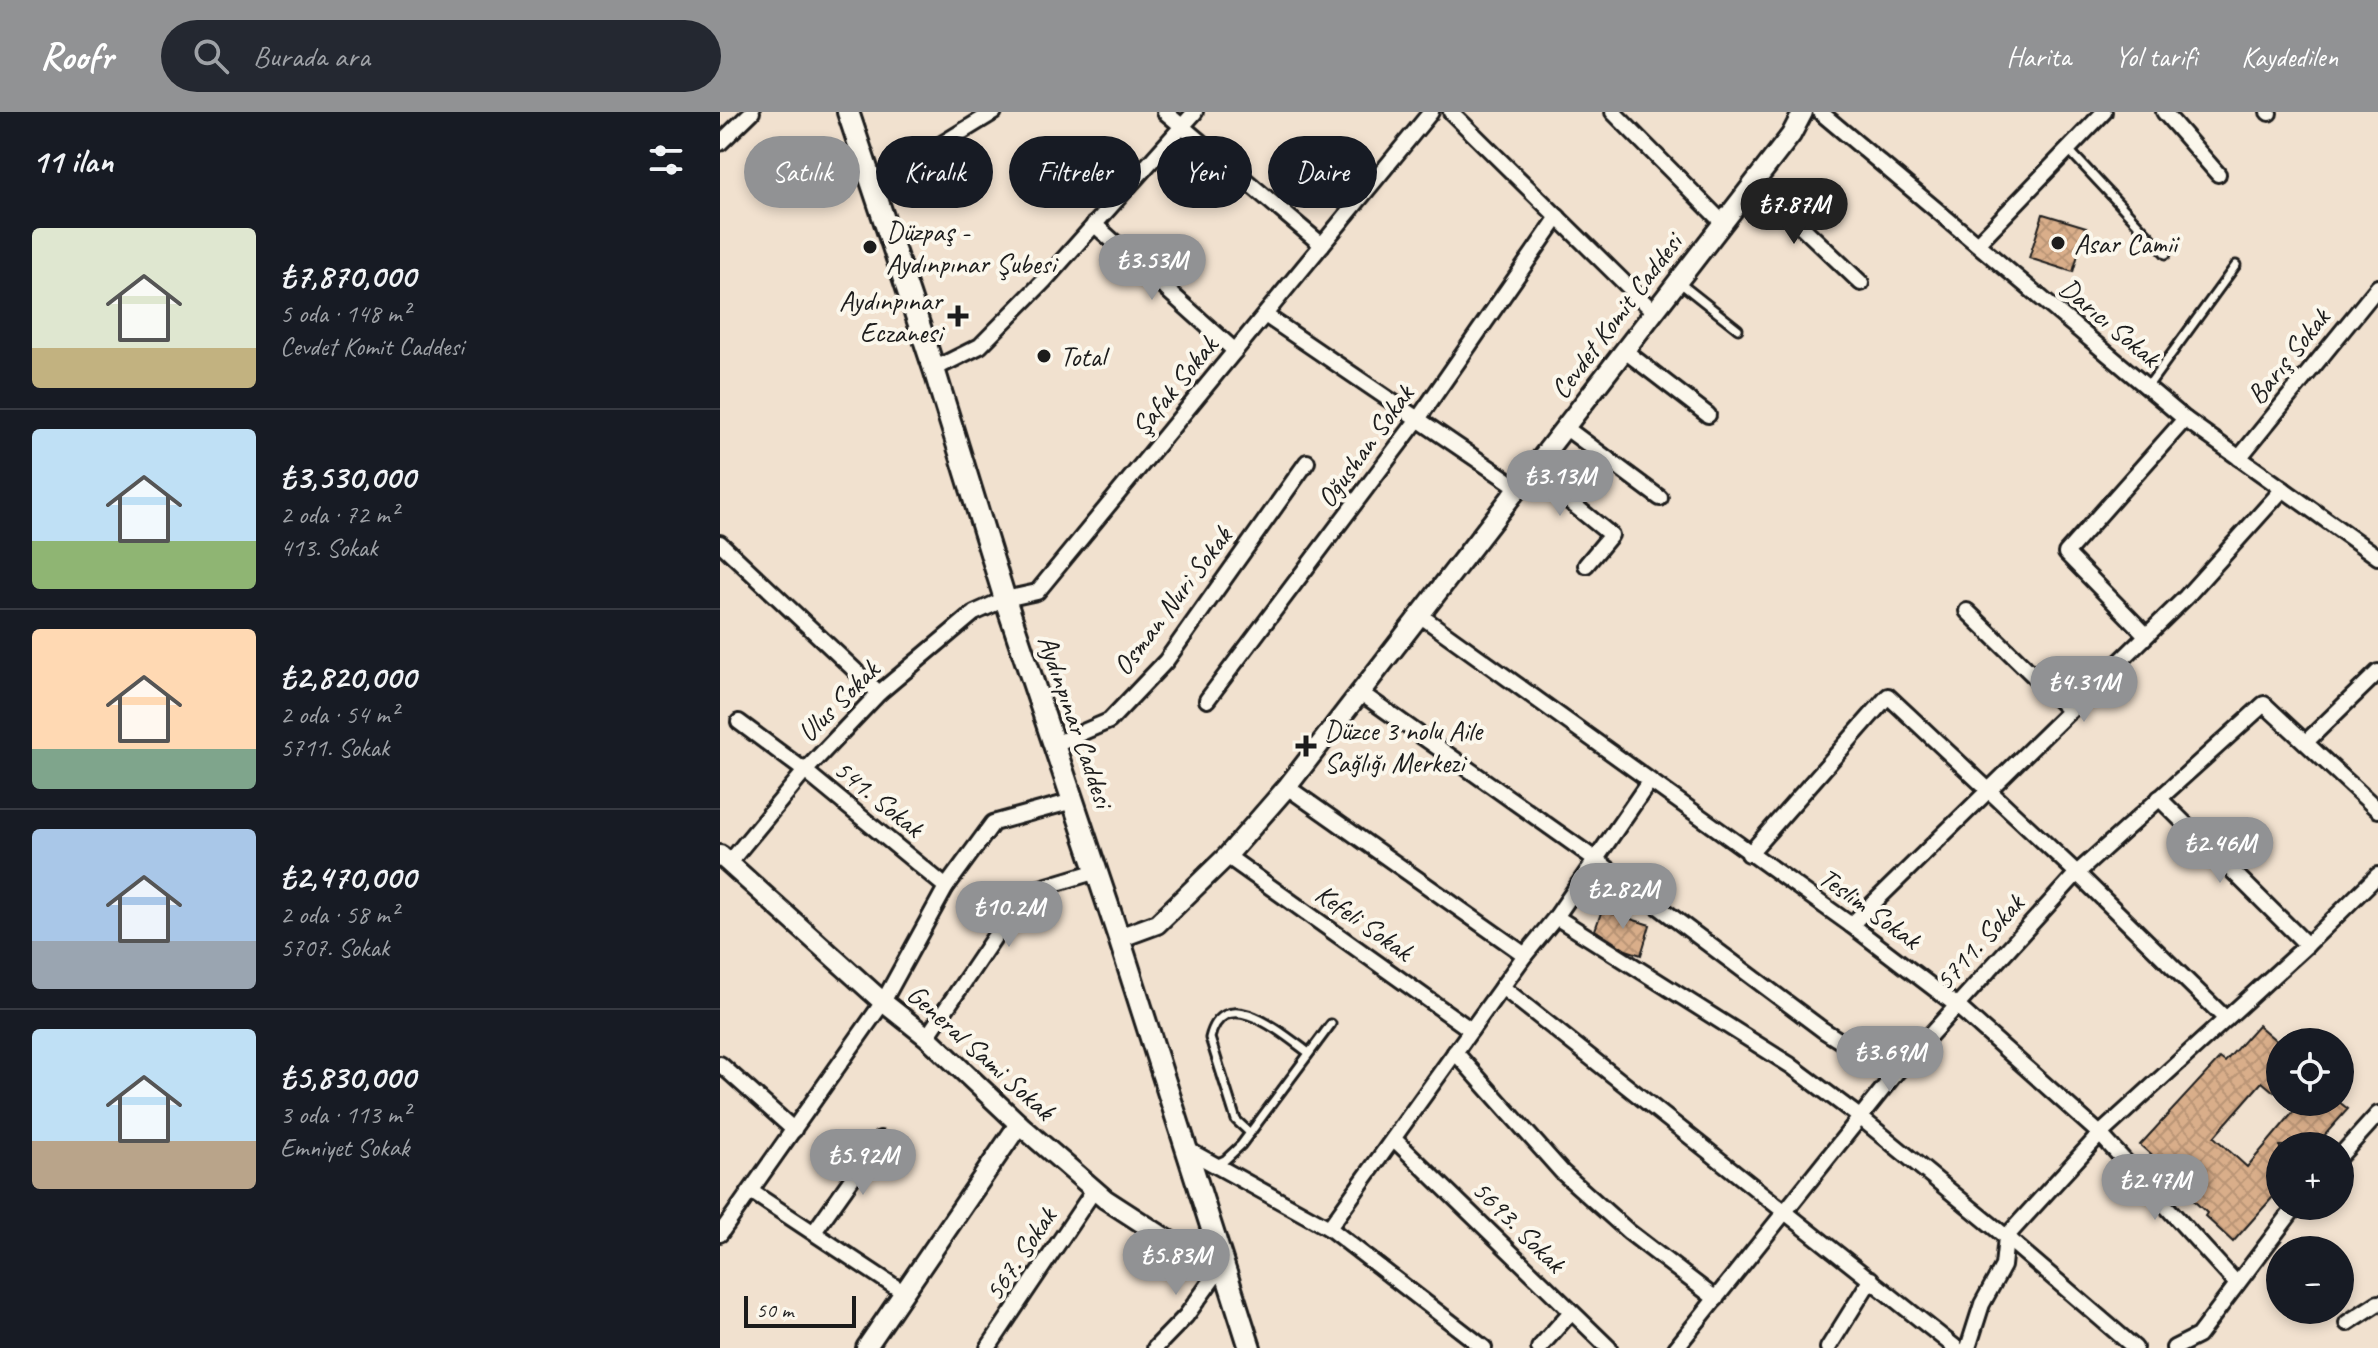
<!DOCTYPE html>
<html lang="tr">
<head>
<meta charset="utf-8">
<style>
	:root { --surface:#171b24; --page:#242831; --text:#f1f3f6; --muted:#9ea1a6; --line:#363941; --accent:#919294 }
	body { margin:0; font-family:Caveat,sans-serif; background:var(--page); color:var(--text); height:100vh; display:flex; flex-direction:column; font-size:30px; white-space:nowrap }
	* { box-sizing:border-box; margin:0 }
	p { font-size:26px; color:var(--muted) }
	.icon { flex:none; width:44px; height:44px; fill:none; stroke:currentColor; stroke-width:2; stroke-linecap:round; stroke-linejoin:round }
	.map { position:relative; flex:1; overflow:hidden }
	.sheet { display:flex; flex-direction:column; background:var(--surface); width:720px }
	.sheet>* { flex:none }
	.banner { position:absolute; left:24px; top:24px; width:760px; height:72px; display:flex; gap:16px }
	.controls { position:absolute; left:1546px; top:916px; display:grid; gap:16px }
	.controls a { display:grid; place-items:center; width:88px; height:88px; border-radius:50%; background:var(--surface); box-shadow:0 4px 12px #0003; font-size:40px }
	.scale { position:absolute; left:24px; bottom:20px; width:112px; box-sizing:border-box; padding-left:8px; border:4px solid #1c1c1c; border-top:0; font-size:22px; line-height:28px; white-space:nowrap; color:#1c1c1c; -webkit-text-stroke:6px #fbf7ec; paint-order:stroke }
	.price { position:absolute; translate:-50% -68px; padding:0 18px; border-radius:28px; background:var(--accent); color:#fff; font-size:26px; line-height:52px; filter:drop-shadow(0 2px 4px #0008) }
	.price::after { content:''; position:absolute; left:50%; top:48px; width:24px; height:18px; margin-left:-12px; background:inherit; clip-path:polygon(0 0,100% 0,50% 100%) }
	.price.on { background:#222; color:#fff }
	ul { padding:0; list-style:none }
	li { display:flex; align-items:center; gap:24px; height:200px; padding:0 32px }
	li+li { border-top:2px solid var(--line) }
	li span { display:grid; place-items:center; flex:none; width:224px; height:160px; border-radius:8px; color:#555 }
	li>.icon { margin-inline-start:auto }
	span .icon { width:96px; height:96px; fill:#fffc; stroke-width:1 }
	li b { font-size:34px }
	h2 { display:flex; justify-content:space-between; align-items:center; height:96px; padding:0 32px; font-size:34px }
	.tag { padding:0 28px; border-radius:36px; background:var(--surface); box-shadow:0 4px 12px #0003; font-size:28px; line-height:72px }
	.tag.on { background:var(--accent); color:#fff }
	header { display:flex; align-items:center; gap:48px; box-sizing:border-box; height:112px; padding:0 40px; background:var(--accent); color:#fff }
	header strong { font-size:38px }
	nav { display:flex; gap:44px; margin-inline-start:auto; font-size:28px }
	.search { width:560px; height:72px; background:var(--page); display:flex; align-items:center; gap:20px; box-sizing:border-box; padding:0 28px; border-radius:44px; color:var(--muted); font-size:30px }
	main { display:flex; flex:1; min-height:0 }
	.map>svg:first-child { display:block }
	.building { fill:url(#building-cross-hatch); stroke:#1c1c1c; stroke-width:2 }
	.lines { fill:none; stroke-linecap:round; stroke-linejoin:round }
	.service-casing { stroke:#1c1c1c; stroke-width:13 }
	.minor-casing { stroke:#1c1c1c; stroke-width:20 }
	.tertiary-casing { stroke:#1c1c1c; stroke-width:24 }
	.secondary-casing { stroke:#1c1c1c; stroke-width:26 }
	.service { stroke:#fbf7ec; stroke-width:7 }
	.minor { stroke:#fbf7ec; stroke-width:14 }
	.tertiary { stroke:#fbf7ec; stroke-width:18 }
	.secondary { stroke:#fbf7ec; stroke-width:20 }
	.poi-dot { fill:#1c1c1c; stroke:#fbf7ec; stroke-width:3 }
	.labels { text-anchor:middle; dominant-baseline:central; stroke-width:8; stroke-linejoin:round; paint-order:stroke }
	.poi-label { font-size:28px; fill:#1c1c1c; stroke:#fbf7ec; text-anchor:start }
	.street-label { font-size:28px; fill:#1c1c1c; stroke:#fbf7ec }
</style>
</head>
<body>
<header>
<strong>Roofr</strong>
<div class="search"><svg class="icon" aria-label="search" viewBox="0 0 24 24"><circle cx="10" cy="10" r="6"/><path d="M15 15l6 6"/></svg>Burada ara</div>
<nav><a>Harita</a><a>Yol tarifi</a><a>Kaydedilen</a></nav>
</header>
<main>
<section class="sheet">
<h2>11 ilan<svg class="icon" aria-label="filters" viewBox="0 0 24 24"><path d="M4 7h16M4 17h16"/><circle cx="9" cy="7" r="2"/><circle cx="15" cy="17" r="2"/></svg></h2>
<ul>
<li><span style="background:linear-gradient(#dfe7d0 75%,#c2b280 0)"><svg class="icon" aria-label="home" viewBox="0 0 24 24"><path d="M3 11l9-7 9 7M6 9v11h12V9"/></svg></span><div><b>₺7,870,000</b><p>5 oda · 148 m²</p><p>Cevdet Komit Caddesi</p></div></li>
<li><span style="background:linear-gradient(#bfe0f5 70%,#8fb573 0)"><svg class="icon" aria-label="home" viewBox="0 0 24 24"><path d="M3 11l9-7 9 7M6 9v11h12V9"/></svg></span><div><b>₺3,530,000</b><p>2 oda · 72 m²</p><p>413. Sokak</p></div></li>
<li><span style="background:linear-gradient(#ffd9b3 75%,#7fa58c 0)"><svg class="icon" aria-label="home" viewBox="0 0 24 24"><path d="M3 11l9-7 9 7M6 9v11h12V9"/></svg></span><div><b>₺2,820,000</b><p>2 oda · 54 m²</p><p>5711. Sokak</p></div></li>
<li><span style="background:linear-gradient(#a9c7e8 70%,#9aa5b1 0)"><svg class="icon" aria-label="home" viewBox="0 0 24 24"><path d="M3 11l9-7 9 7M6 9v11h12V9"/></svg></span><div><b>₺2,470,000</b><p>2 oda · 58 m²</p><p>5707. Sokak</p></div></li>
<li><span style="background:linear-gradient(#bfe0f5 70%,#b9a48a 0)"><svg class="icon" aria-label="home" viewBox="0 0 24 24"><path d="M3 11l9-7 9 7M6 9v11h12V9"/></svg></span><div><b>₺5,830,000</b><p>3 oda · 113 m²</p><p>Emniyet Sokak</p></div></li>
</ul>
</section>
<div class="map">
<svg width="1658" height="1236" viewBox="0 0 1658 1236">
	<defs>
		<pattern id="building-cross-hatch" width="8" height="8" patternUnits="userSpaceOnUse" patternTransform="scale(2)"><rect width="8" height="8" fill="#d9ae8a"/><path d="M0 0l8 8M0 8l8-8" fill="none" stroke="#ba9576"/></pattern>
	</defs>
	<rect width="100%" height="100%" fill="#f1e1cf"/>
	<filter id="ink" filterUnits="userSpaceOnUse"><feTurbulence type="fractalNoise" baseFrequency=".0125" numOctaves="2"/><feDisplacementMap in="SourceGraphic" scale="16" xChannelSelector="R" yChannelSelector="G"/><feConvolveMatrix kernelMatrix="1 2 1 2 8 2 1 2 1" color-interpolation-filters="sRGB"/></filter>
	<g filter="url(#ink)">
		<g class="building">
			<polygon points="1323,102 1366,115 1353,160 1309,146"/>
			<polygon points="882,798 930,813 921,843 906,838 875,818"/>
			<polygon points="1538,913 1560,932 1560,973 1554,980 1542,970 1494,1025 1527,1055 1575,998 1566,990 1619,990 1628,997 1595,1034 1560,1034 1560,1077 1513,1130 1485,1104 1487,1101 1451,1068 1455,1064 1420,1033 1500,946 1505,950"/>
		</g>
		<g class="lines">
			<defs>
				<g id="service">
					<polyline points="1348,37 1446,142"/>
					<polyline points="960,171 1018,217"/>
					<polyline points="1428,274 1516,153"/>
					<path d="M 530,1021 L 516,1008 L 490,926 C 504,869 565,924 589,941"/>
					<polyline points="496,1052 505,1048 521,1033 611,912"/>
				</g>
				<g id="minor">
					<polyline points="445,0 602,133"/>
					<polyline points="731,0 934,200"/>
					<polyline points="893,0 1002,110"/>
					<polyline points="1100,0 1465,307 1658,445"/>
					<polyline points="1444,0 1498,62"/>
					<polyline points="1548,0 1549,1"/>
					<polyline points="0,31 32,0"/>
					<polyline points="1034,69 1141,171"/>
					<polyline points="153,74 274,0"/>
					<polyline points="374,112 515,239"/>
					<polyline points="1257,132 1384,0"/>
					<polyline points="545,203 799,376"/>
					<polyline points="905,239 988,303"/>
					<polyline points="214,257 260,234 324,169 475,0"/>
					<polyline points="846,316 940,386"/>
					<polyline points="1519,346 1658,175"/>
					<polyline points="812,359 891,423 866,453"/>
					<polyline points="0,431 159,581"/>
					<polyline points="1247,499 1350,599"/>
					<polyline points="701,504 1131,813 1236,893 1380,1022 1286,1125 1415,1236"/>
					<polyline points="1426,523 1346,441 1465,307"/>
					<polyline points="641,581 875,747 1103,918 1174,963 1357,761 1544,592 1658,698"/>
					<polyline points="487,588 698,307 838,105"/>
					<polyline points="19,610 85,659 226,775"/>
					<polyline points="1586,630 1658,560"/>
					<polyline points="335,632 389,609 446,549 587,350"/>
					<polyline points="567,675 805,843"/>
					<polyline points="1439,686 1587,833"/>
					<polyline points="1029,742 1168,584 1357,761 1506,907 1587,833 1658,763"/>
					<polyline points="507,744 751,918"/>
					<polyline points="9,751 85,659 159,581 254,501 285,487 317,480 711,0"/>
					<polyline points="836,805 1070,953 1141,1006 1286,1125 1283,1154 1262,1192 1248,1236"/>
					<polyline points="1131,813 1466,485 1563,377"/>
					<polyline points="782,875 1236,1236"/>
					<polyline points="1506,907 1380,1022 1517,1172"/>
					<polyline points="207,925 304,781 377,759"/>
					<polyline points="735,940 842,1060 909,1120 996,1187"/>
					<polyline points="0,952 74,1018"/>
					<polyline points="674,1027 889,1236"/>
					<polyline points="468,1038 609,1116 764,1236"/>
					<polyline points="1620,1044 1658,1002"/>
					<polyline points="32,1080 183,1180"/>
					<polyline points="609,1116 805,843 836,805 929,670"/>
					<polyline points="94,1120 160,1027"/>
					<polyline points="0,1122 163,890 226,775 273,711 353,689"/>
					<polyline points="1627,1211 1658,1191"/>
					<polyline points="268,1236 374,1078"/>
					<polyline points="435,1236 466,1204 502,1154"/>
					<polyline points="819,1236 850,1201"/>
					<polyline points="956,1236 1174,963"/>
					<polyline points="1108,1236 1151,1167"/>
					<polyline points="1454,1236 1478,1224 1576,1094"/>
				</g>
				<g id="tertiary">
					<polyline points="0,743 163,890 207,925 299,1012 385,1087 459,1135 502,1154"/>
					<polyline points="399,826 437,812 507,744 567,675 1071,23 1083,0"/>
					<polyline points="146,1236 299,1012"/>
				</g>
				<polyline id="secondary" points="128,0 214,257 285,487 399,826 530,1236"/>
			</defs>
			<use href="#service" class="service-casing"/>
			<use href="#minor" class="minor-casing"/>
			<use href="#tertiary" class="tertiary-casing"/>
			<use href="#secondary" class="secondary-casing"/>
			<use href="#service" class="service"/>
			<use href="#minor" class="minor"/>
			<use href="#tertiary" class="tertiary"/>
			<use href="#secondary" class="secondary"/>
		</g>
	</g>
	<g class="poi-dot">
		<circle cx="1338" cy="131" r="8"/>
		<circle cx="150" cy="135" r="8"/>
		<path d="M234 192h8v8h8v8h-8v8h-8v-8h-8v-8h8z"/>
		<circle cx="324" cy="244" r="8"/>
		<path d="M582 622h8v8h8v8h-8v8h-8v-8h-8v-8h8z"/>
	</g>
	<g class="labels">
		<g class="poi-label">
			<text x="166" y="119">Düzpaş -<tspan x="166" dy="32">Aydınpınar Şubesi</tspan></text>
			<text x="1354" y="131">Asar Camii</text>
			<text x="222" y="188" text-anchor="end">Aydınpınar<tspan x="222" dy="32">Eczanesi</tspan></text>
			<text x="340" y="244">Total</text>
			<text x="604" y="618">Düzce 3 nolu Aile<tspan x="604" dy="32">Sağlığı Merkezi</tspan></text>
		</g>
		<g class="street-label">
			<text transform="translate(896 204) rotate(-53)">Cevdet Komit Caddesi</text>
			<text transform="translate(1390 210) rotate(40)">Darıcı Sokak</text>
			<text transform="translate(1568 244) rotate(-51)">Barış Sokak</text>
			<text transform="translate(454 274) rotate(-51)">Şafak Sokak</text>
			<text transform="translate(645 334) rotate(-54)">Oğushan Sokak</text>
			<text transform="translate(452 489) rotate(-53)">Osman Nuri Sokak</text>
			<text transform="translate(118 589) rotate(-45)">Ulus Sokak</text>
			<text transform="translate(356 609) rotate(71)">Aydınpınar Caddesi</text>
			<text transform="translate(159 686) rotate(39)">541. Sokak</text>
			<text transform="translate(1150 796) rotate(36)">Teslim Sokak</text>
			<text transform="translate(644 810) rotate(35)">Kefeli Sokak</text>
			<text transform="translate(1259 830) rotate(-48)">5711. Sokak</text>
			<text transform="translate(261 940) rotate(42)">General Sami Sokak</text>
			<text transform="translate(799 1114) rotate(45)">5693. Sokak</text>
			<text transform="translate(300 1142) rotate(-56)">567. Sokak</text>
		</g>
	</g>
</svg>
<div class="controls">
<a><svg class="icon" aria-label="locate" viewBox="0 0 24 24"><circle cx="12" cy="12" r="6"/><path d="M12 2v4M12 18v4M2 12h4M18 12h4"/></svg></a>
<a>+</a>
<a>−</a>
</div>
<div class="scale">50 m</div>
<b class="price on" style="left:1074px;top:134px">₺7.87M</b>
<b class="price" style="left:432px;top:190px">₺3.53M</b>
<b class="price" style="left:840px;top:406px">₺3.13M</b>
<b class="price" style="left:1364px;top:612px">₺4.31M</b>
<b class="price" style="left:1500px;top:773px">₺2.46M</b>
<b class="price" style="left:903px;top:819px">₺2.82M</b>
<b class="price" style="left:289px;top:837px">₺10.2M</b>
<b class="price" style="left:1170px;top:982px">₺3.69M</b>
<b class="price" style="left:143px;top:1085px">₺5.92M</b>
<b class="price" style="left:1435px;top:1110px">₺2.47M</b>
<b class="price" style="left:456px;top:1185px">₺5.83M</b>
<div class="banner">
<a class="tag on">Satılık</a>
<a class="tag">Kiralık</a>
<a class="tag">Filtreler</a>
<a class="tag">Yeni</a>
<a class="tag">Daire</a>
</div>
</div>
</main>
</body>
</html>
